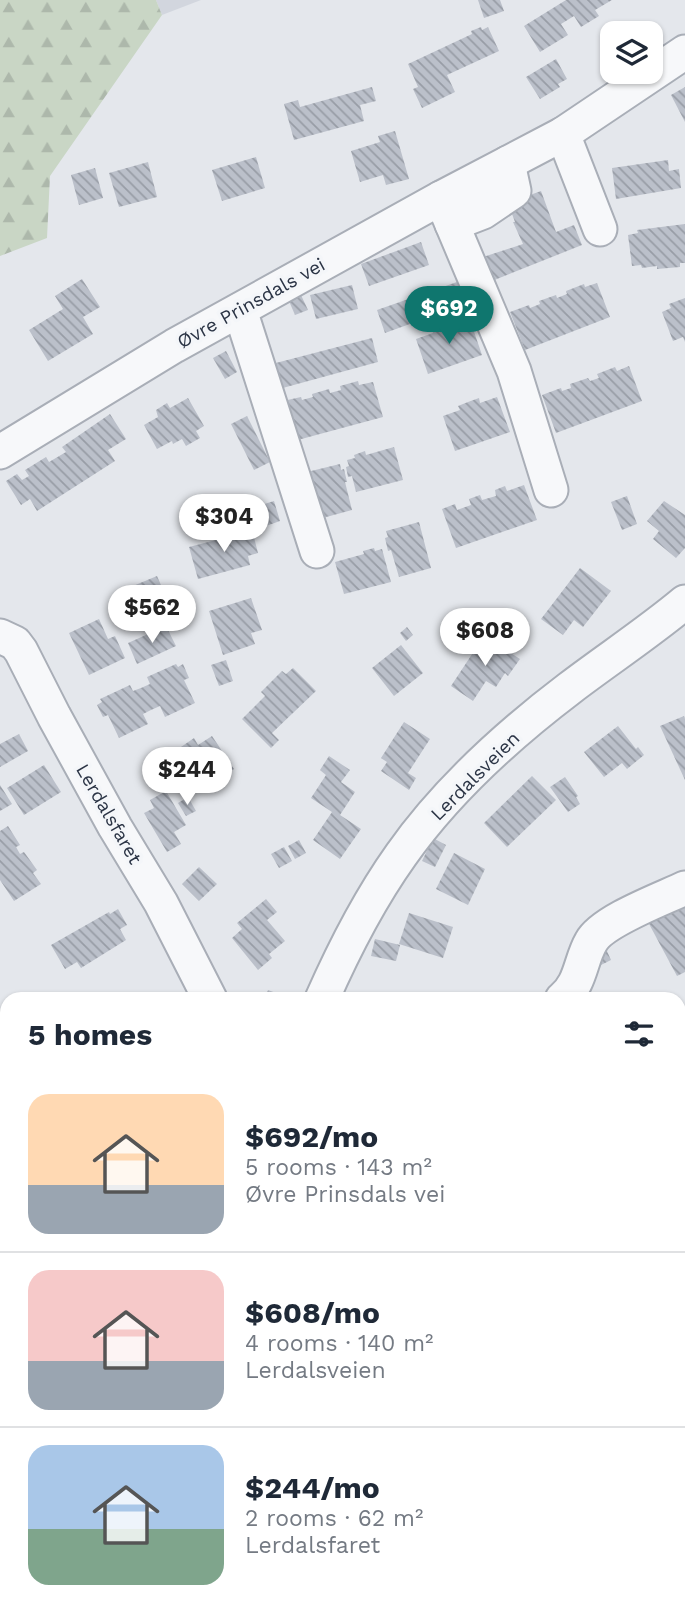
<!DOCTYPE html>
<html lang="en">
<head>
<meta charset="utf-8">
<style>
	:root { --surface:#fff; --page:#f2f2f3; --text:#1f2937; --muted:#747a83; --line:#e0e1e3; --accent:#0f766e }
	body { margin:0; font-family:"Work Sans",sans-serif; background:var(--page); color:var(--text); height:100vh; display:flex; flex-direction:column; font-size:26px; white-space:nowrap }
	* { box-sizing:border-box; margin:0 }
	p { font-size:23px; color:var(--muted) }
	.icon { flex:none; width:38px; height:38px; fill:none; stroke:currentColor; stroke-width:2; stroke-linecap:round; stroke-linejoin:round }
	.map { position:relative; flex:1; overflow:hidden }
	.side { position:absolute; left:0px; top:992px; width:686px; height:625px; display:flex; flex-direction:column; background:var(--surface); border-radius:21px 21px 0 0; box-shadow:0 2px 5px #0004 }
	.side>* { flex:none }
	.tools { position:absolute; left:600px; top:21px; display:grid; gap:14px }
	.tools a { display:grid; place-items:center; width:63px; height:63px; border-radius:14px; background:var(--surface); box-shadow:0 2px 5px #0004; font-size:35px }
	.price { position:absolute; translate:-50% -60px; padding:0 16px; border-radius:24px; background:#fff; color:#222; font-size:23px; line-height:46px; filter:drop-shadow(0 2px 4px #0008) }
	.price::after { content:''; position:absolute; left:50%; top:42px; width:21px; height:16px; margin-left:-10px; background:inherit; clip-path:polygon(0 0,100% 0,50% 100%) }
	.price.selected { background:var(--accent); color:#fff }
	ul { padding:0; list-style:none }
	li { display:flex; align-items:center; gap:21px; height:175px; padding:0 28px }
	li+li { border-top:2px solid var(--line) }
	li span { display:grid; place-items:center; flex:none; width:196px; height:140px; border-radius:21px; color:#555 }
	li>.icon { margin-inline-start:auto }
	span .icon { width:84px; height:84px; fill:#fffc; stroke-width:1 }
	li b { font-size:30px }
	h2 { display:flex; justify-content:space-between; align-items:center; height:84px; padding:0 28px; font-size:30px }
	.map>svg:first-child { display:block }
	.built { fill:#d2d6de }
	.forest { fill:url(#forest-firs) }
	.building { fill:url(#building-back-hatch) }
	.lines { fill:none; stroke-linecap:round; stroke-linejoin:round }
	.minor-casing { stroke:#a9aeb7; stroke-width:37 }
	.major-casing { stroke:#a3abb8; stroke-width:42 }
	.minor { stroke:#f7f8fa; stroke-width:33 }
	.major { stroke:#fff; stroke-width:38 }
	.labels { text-anchor:middle; dominant-baseline:central; stroke-width:7; stroke-linejoin:round; paint-order:stroke }
	.street-label { font-size:19px; fill:#2b3445; stroke:#f4f6f9 }
</style>
</head>
<body>
<div class="map">
<svg width="685" height="1616" viewBox="0 0 685 1616">
	<defs>
		<pattern id="forest-firs" width="22" height="20" patternUnits="userSpaceOnUse" patternTransform="scale(1.75)"><rect width="22" height="20" fill="#c9d6c5"/><path d="M5 1l3.5 6h-7zM16 11l3.5 6h-7z" fill="#adb8ab"/></pattern>
		<pattern id="building-back-hatch" width="6" height="6" patternUnits="userSpaceOnUse" patternTransform="scale(1.75)"><rect width="6" height="6" fill="#bbc0ca"/><path d="M-1 5l2 2M0 0l6 6M5-1l2 2" fill="none" stroke="#989da6"/></pattern>
	</defs>
	<rect width="100%" height="100%" fill="#e4e7ec"/>
	<polygon class="built" points="156,0 201,0 162,15"/>
	<polygon class="forest" points="0,0 156,0 162,15 50,176 47,238 0,256"/>
	<g class="building">
		<polygon points="478,0 500,0 504,11 484,18"/>
		<polygon points="566,0 612,0 595,10 599,16 581,27 574,16 561,24 568,35 540,52 524,26"/>
		<polygon points="481,27 482,30 488,27 499,51 447,75 455,92 422,108 413,89 418,87 408,64 472,34 471,31"/>
		<polygon points="556,59 567,79 558,84 560,87 540,99 526,77"/>
		<polygon points="372,87 376,101 360,105 364,121 294,140 284,104 298,100 300,107"/>
		<polygon points="685,87 685,122 671,95"/>
		<polygon points="395,131 409,179 386,185 383,175 360,182 351,151 380,142 378,136"/>
		<polygon points="256,157 265,188 222,201 212,170"/>
		<polygon points="668,160 669,171 679,169 681,188 616,199 612,168"/>
		<polygon points="148,162 157,197 119,207 109,173"/>
		<polygon points="95,168 103,198 79,205 71,175"/>
		<polygon points="541,191 556,232 574,225 582,245 487,283 477,259 523,244 513,222 515,222 508,203"/>
		<polygon points="685,224 685,263 680,263 680,267 657,269 657,266 642,268 641,265 632,266 628,235 638,233 637,230"/>
		<polygon points="421,242 429,265 369,286 361,264"/>
		<polygon points="82,279 100,307 83,317 93,334 48,361 29,330 63,309 55,296"/>
		<polygon points="457,282 465,304 385,333 377,310"/>
		<polygon points="597,283 610,317 525,350 510,312 529,305 530,308 540,304 539,301 556,295 557,298 567,294 566,291 584,284 585,287"/>
		<polygon points="352,285 358,309 316,319 310,295"/>
		<polygon points="301,295 308,310 295,315 289,301"/>
		<polygon points="685,298 685,342 683,337 673,341 662,312 671,308 669,304"/>
		<polygon points="470,320 482,355 428,374 416,339 433,333 431,328 451,321 453,326"/>
		<polygon points="372,338 378,362 279,389 272,364"/>
		<polygon points="226,351 237,372 225,379 213,358"/>
		<polygon points="629,366 642,401 556,433 542,395 561,388 562,391 571,388 570,384 588,378 590,381 599,378 597,374 615,367 617,371"/>
		<polygon points="358,381 359,385 373,382 383,417 294,441 283,401 301,397 302,400 313,397 312,394 329,389 330,393 341,390 340,386"/>
		<polygon points="497,397 510,432 455,451 443,416 460,410 458,406 468,402 479,398 480,403"/>
		<polygon points="188,398 204,426 196,431 200,438 186,446 182,439 173,444 172,441 157,449 144,425 158,417 156,410 167,403 170,408"/>
		<polygon points="110,414 126,439 108,450 115,461 37,511 30,499 21,505 6,481 17,474 22,480 29,476 25,470 46,457 49,462 66,452 62,447"/>
		<polygon points="247,416 270,462 254,470 231,424"/>
		<polygon points="394,447 403,480 356,492 352,476 348,477 346,467 349,466 347,460 355,458 354,455 365,451 366,455"/>
		<polygon points="340,464 341,470 344,469 347,482 345,482 352,510 319,519 307,472"/>
		<polygon points="524,485 537,520 456,548 442,509 455,504 457,510 471,505 469,499 480,495 482,500 496,496 495,490 505,486 507,491"/>
		<polygon points="627,496 637,524 622,530 611,502"/>
		<polygon points="274,501 280,521 255,530 248,509"/>
		<polygon points="664,501 685,515 685,548 676,558 653,539 659,531 647,521"/>
		<polygon points="419,522 431,568 399,577 391,550 388,551 385,538 388,537 386,531"/>
		<polygon points="251,526 258,553 248,556 250,565 198,579 189,547 239,534 237,529"/>
		<polygon points="374,548 375,551 382,549 391,582 344,594 335,562 364,554 363,551"/>
		<polygon points="580,568 611,591 583,627 574,620 563,635 541,619"/>
		<polygon points="157,576 168,601 144,611 143,607 138,610 130,591 135,589 133,586"/>
		<polygon points="251,598 262,630 251,633 255,644 223,655 209,611"/>
		<polygon points="99,619 108,639 115,636 125,658 89,675 69,633"/>
		<polygon points="166,626 176,646 137,664 128,643"/>
		<polygon points="407,627 413,635 406,641 400,633"/>
		<polygon points="484,636 520,659 508,676 505,673 496,687 486,681 473,701 451,686"/>
		<polygon points="401,645 423,673 394,696 372,668"/>
		<polygon points="226,660 233,681 219,686 211,665"/>
		<polygon points="176,664 178,667 183,664 189,678 184,680 195,703 165,717 160,706 151,710 143,714 148,724 119,738 108,715 103,717 97,705 102,702 100,699 130,685 133,691 141,688 150,684 147,677"/>
		<polygon points="293,668 316,691 272,733 279,740 271,748 242,719 265,696 261,692 282,671 286,674"/>
		<polygon points="684,716 685,719 685,780 660,726"/>
		<polygon points="404,722 430,739 408,773 416,778 409,790 381,771 387,762 381,758"/>
		<polygon points="618,726 636,749 638,747 644,755 627,769 622,763 604,777 584,752"/>
		<polygon points="19,734 28,751 0,767 0,744"/>
		<polygon points="212,736 234,769 207,787 181,747 194,738 198,745"/>
		<polygon points="329,756 350,770 341,782 355,792 340,815 361,829 340,859 313,840 332,812 311,798 326,775 320,770"/>
		<polygon points="44,765 61,792 24,815 7,788"/>
		<polygon points="532,776 556,800 507,847 484,823"/>
		<polygon points="565,777 578,796 576,797 580,804 568,812 550,787"/>
		<polygon points="0,785 12,804 0,811"/>
		<polygon points="166,791 186,825 174,832 181,844 167,852 144,813 154,808 150,800"/>
		<polygon points="188,797 196,811 186,816 178,803"/>
		<polygon points="8,826 20,845 16,847 20,854 24,852 37,870 33,873 41,884 14,901 0,880 0,831"/>
		<polygon points="433,838 446,845 435,867 422,861"/>
		<polygon points="299,840 306,853 295,859 288,846"/>
		<polygon points="284,847 292,861 279,868 271,854"/>
		<polygon points="454,853 485,869 468,905 436,889"/>
		<polygon points="199,867 217,884 199,901 182,884"/>
		<polygon points="266,899 277,912 267,920 285,941 269,954 272,958 258,970 232,938 242,929 237,923"/>
		<polygon points="685,903 685,972 677,976 648,922"/>
		<polygon points="118,909 127,925 120,929 126,940 81,968 77,962 65,969 51,945 109,912 110,914"/>
		<polygon points="409,913 453,927 443,958 399,944"/>
		<polygon points="375,939 400,945 396,961 371,956"/>
		<polygon points="606,949 611,960 601,965 595,954"/>
		<polygon points="268,990 292,999 265,999"/>
		<polygon points="7,1046 7,1092 0,1097 0,1050"/>
		<polygon points="685,1099 685,1137 679,1127 679,1102"/>
		<polygon points="7,1242 7,1277 4,1280 0,1276 0,1248"/>
		<polygon points="7,1313 7,1364 0,1351 0,1317"/>
		<polygon points="679,1317 685,1318 685,1372 679,1370"/>
		<polygon points="208,1610 227,1610 230,1616 198,1616"/>
	</g>
	<g class="lines">
		<defs>
			<g id="minor">
				<polyline points="563,134 600,229"/>
				<polyline points="441,198 514,371 551,490"/>
				<polyline points="452,224 483,212 514,191 508,163"/>
				<polyline points="240,310 317,551"/>
				<polyline points="0,452 174,346 441,198 563,134 685,52"/>
				<polyline points="0,636 15,643 21,651 54,716 115,827 161,903 210,999"/>
				<path d="M 322,999 C 344,949 369,900 401,855 C 446,791 508,735 570,688 C 608,659 648,633 685,602"/>
				<path d="M 562,999 C 581,984 580,961 591,942 C 602,921 662,899 685,888"/>
				<polyline points="679,1059 685,1058"/>
				<polyline points="679,1570 685,1566"/>
				<polyline points="616,1616 624,1610"/>
			</g>
			<g id="major">
				<polyline points="679,1258 685,1255"/>
				<polyline points="47,1616 57,1610"/>
			</g>
		</defs>
		<use href="#minor" class="minor-casing"/>
		<use href="#major" class="major-casing"/>
		<use href="#minor" class="minor"/>
		<use href="#major" class="major"/>
	</g>
	<g class="labels">
		<g class="street-label">
			<text transform="translate(251 303) rotate(-29)">Øvre Prinsdals vei</text>
			<text transform="translate(475 776) rotate(-45)">Lerdalsveien</text>
			<text transform="translate(109 814) rotate(60)">Lerdalsfaret</text>
		</g>
	</g>
</svg>
<div class="tools">
<a><svg class="icon" aria-label="layers" viewBox="0 0 24 24"><path d="M12 4l9 5-9 5-9-5zM3 14l9 5 9-5"/></svg></a>
</div>
<b class="price selected" style="left:449px;top:346px">$692</b>
<b class="price" style="left:224px;top:554px">$304</b>
<b class="price" style="left:152px;top:645px">$562</b>
<b class="price" style="left:485px;top:668px">$608</b>
<b class="price" style="left:187px;top:807px">$244</b>
<section class="side">
<h2>5 homes<svg class="icon" aria-label="filters" viewBox="0 0 24 24"><path d="M4 7h16M4 17h16"/><circle cx="9" cy="7" r="2"/><circle cx="15" cy="17" r="2"/></svg></h2>
<ul>
<li><span style="background:linear-gradient(#ffd9b3 65%,#9aa5b1 0)"><svg class="icon" aria-label="home" viewBox="0 0 24 24"><path d="M3 11l9-7 9 7M6 9v11h12V9"/></svg></span><div><b>$692/mo</b><p>5 rooms · 143 m²</p><p>Øvre Prinsdals vei</p></div></li>
<li><span style="background:linear-gradient(#f6c9c9 65%,#9aa5b1 0)"><svg class="icon" aria-label="home" viewBox="0 0 24 24"><path d="M3 11l9-7 9 7M6 9v11h12V9"/></svg></span><div><b>$608/mo</b><p>4 rooms · 140 m²</p><p>Lerdalsveien</p></div></li>
<li><span style="background:linear-gradient(#a9c7e8 60%,#7fa58c 0)"><svg class="icon" aria-label="home" viewBox="0 0 24 24"><path d="M3 11l9-7 9 7M6 9v11h12V9"/></svg></span><div><b>$244/mo</b><p>2 rooms · 62 m²</p><p>Lerdalsfaret</p></div></li>
</ul>
</section>
</div>
</body>
</html>
